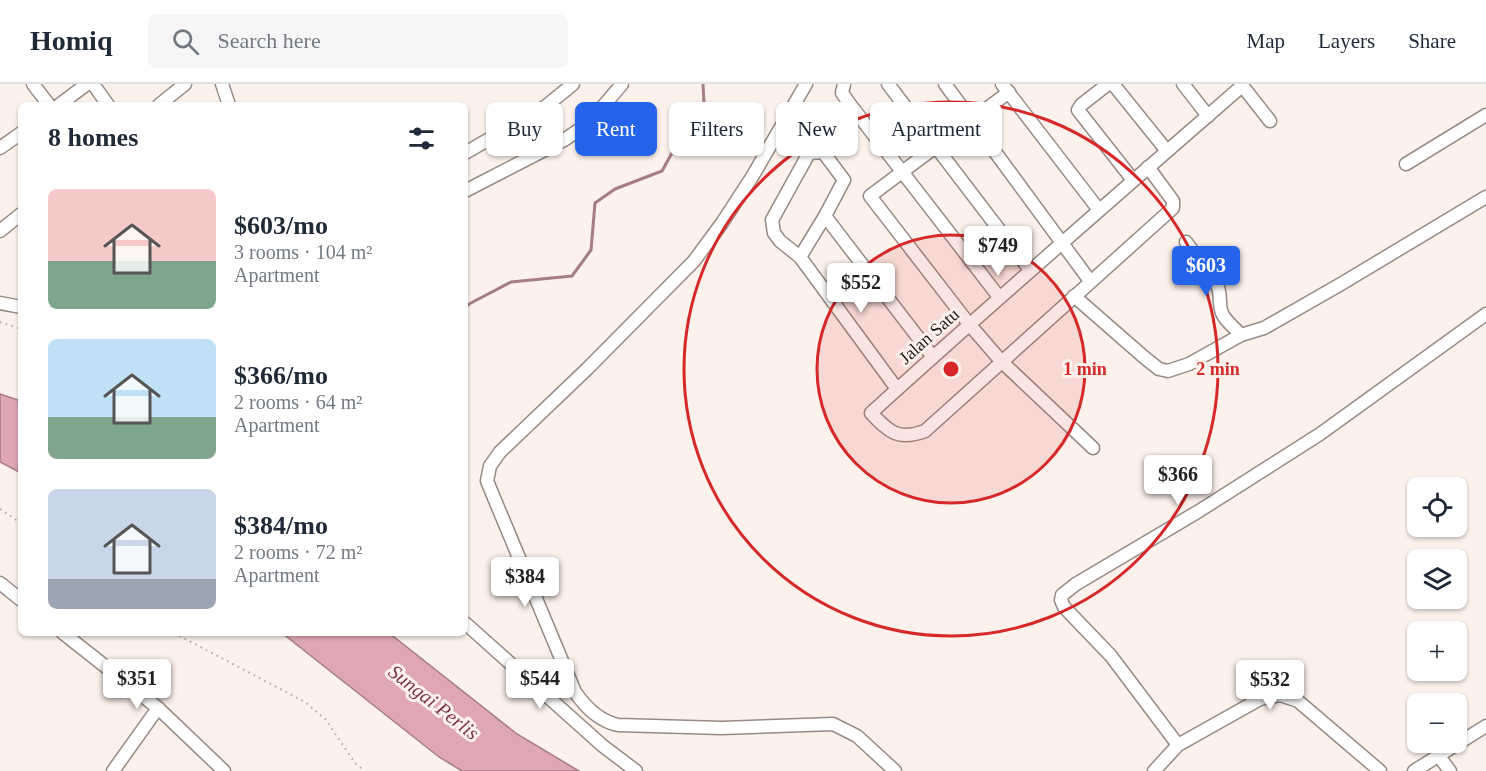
<!DOCTYPE html>
<html lang="en">
<head>
<meta charset="utf-8">
<style>
	:root { --surface:#fff; --page:#f6f6f7; --text:#1f2937; --muted:#747a83; --line:#e0e1e3; --accent:#2563eb }
	body { margin:0; font-family:Georgia,serif; background:var(--page); color:var(--text); height:100vh; display:flex; flex-direction:column; font-size:22px; white-space:nowrap }
	* { box-sizing:border-box; margin:0 }
	p { font-size:20px; color:var(--muted) }
	.icon { flex:none; width:33px; height:33px; fill:none; stroke:currentColor; stroke-width:2; stroke-linecap:round; stroke-linejoin:round }
	.map { position:relative; flex:1; overflow:hidden }
	.drawer { position:absolute; left:18px; top:18px; width:450px; height:534px; display:flex; flex-direction:column; background:var(--surface); border-radius:9px; box-shadow:0 2px 4px #0004 }
	.drawer>* { flex:none }
	.guide { position:absolute; left:486px; top:18px; width:570px; height:54px; display:flex; gap:12px }
	.controls { position:absolute; left:1407px; top:393px; display:grid; gap:12px }
	.controls a { display:grid; place-items:center; width:60px; height:60px; border-radius:9px; background:var(--surface); box-shadow:0 2px 4px #0004; font-size:30px }
	.price { position:absolute; translate:-50% -51px; padding:0 14px; border-radius:6px; background:#fff; color:#222; font-size:20px; line-height:39px; filter:drop-shadow(0 2px 3px #0008) }
	.price::after { content:''; position:absolute; left:50%; top:36px; width:18px; height:14px; margin-left:-9px; background:inherit; clip-path:polygon(0 0,100% 0,50% 100%) }
	.price.current { background:var(--accent); color:#fff }
	ul { padding:0; list-style:none }
	li { display:flex; align-items:center; gap:18px; height:150px; padding:0 30px }
	li span { display:grid; place-items:center; flex:none; width:168px; height:120px; border-radius:9px; color:#555 }
	li>.icon { margin-inline-start:auto }
	span .icon { width:72px; height:72px; fill:#fffc; stroke-width:1 }
	li b { font-size:26px }
	h2 { display:flex; justify-content:space-between; align-items:center; height:72px; padding:0 30px; font-size:26px }
	.chip { padding:0 21px; border-radius:9px; background:var(--surface); box-shadow:0 2px 4px #0004; font-size:21px; line-height:54px }
	.chip.current { background:var(--accent); color:#fff }
	header { display:flex; align-items:center; gap:36px; box-sizing:border-box; height:84px; padding:0 30px; background:var(--surface); border-bottom:2px solid var(--line) }
	header strong { font-size:28px }
	nav { display:flex; gap:33px; margin-inline-start:auto; font-size:21px }
	.search { width:420px; height:54px; background:var(--page); display:flex; align-items:center; gap:15px; box-sizing:border-box; padding:0 21px; border-radius:9px; color:var(--muted); font-size:22px }
	.map>svg:first-child { display:block }
	.water { fill:#dfa7b4; stroke:#a57d85; stroke-width:1.5 }
	.lines { fill:none; stroke-linecap:round; stroke-linejoin:round }
	.stream { stroke:#a57d85; stroke-width:3 }
	.minor-casing { stroke:#988a83; stroke-width:15 }
	.path { stroke:#b2a9a4; stroke-width:2; stroke-dasharray:1.5 4.5; stroke-linecap:butt }
	.minor { stroke:#fff; stroke-width:12 }
	.ring { fill:none; stroke:#d62828; stroke-width:3 }
	.labels { text-anchor:middle; dominant-baseline:central; stroke-width:6; stroke-linejoin:round; paint-order:stroke }
	.street-label { font-size:18px; fill:#1f1a17; stroke:#fdf1eb }
	.water-label { font-size:20px; font-style:italic; fill:#7c374b; stroke:#fdf1eb }
	.centre { fill:#d62828; stroke:#fdf1eb; stroke-width:3 }
	.ring-label { font-size:18px; text-anchor:middle; font-weight:bold; fill:#d62828; stroke:#fdf1eb; stroke-width:6; stroke-linejoin:round; paint-order:stroke }
</style>
</head>
<body>
<header>
<strong>Homiq</strong>
<div class="search"><svg class="icon" aria-label="search" viewBox="0 0 24 24"><circle cx="10" cy="10" r="6"/><path d="M15 15l6 6"/></svg>Search here</div>
<nav><a>Map</a><a>Layers</a><a>Share</a></nav>
</header>
<div class="map">
<svg width="1486" height="687" viewBox="0 0 1486 687">
	<rect width="100%" height="100%" fill="#fdf1eb"/>
	<g class="water">
		<polygon points="0,310 21,317 21,389 0,378"/>
		<polygon points="282,549 389,549 517,650 579,687 462,687 439,673"/>
	</g>
	<g class="lines">
		<polyline class="stream" points="465,224 469,220 511,198 572,192 591,166 595,119 615,105 662,87 678,58 704,20 703,0"/>
		<defs>
			<g id="minor">
				<polyline points="33,0 49,21"/>
				<polyline points="93,0 108,21"/>
				<polyline points="222,0 229,21"/>
				<path d="M 806,0 L 752,93 L 722,139 L 694,177 L 587,285 L 500,368 L 490,382 L 487,397 L 575,608 C 586,624 599,637 618,641 L 722,644 L 833,640 L 857,652 L 895,687"/>
				<polyline points="844,0 842,9 849,19 999,213"/>
				<polyline points="888,0 1030,186"/>
				<polyline points="945,0 1090,197"/>
				<polyline points="1002,0 1099,126"/>
				<polyline points="1108,0 1081,21 1078,26 1133,96"/>
				<polyline points="1113,0 1167,67"/>
				<polyline points="1183,0 1208,32"/>
				<polyline points="1241,0 1270,37"/>
				<polyline points="1009,8 870,112 969,240 1001,277 1093,364"/>
				<polyline points="59,21 87,0"/>
				<polyline points="159,21 185,0"/>
				<polyline points="0,64 21,49"/>
				<polyline points="465,69 545,23 573,0"/>
				<polyline points="1406,80 1486,31"/>
				<path d="M 1148,83 L 1173,117 L 1173,124 L 925,347 C 898,357 889,348 871,329 C 993,218 1118,110 1242,2"/>
				<polyline points="465,107 564,56 589,39 622,0"/>
				<polyline points="0,147 21,130"/>
				<path d="M 1186,158 C 1196,172 1209,186 1217,201 C 1222,211 1218,220 1222,229 C 1225,237 1235,244 1241,251"/>
				<polyline points="800,173 825,132"/>
				<polyline points="1074,212 1145,274 1159,285 1168,287 1189,280 1241,251 1264,244 1341,200 1486,113"/>
				<polyline points="0,219 21,223"/>
				<polyline points="897,305 800,173 780,157 774,149 772,136 809,69 823,68 844,96 825,132 933,273"/>
				<polyline points="0,499 21,516"/>
				<polyline points="465,539 603,662 636,687"/>
				<polyline points="63,549 158,624 224,687"/>
				<polyline points="1178,661 1111,572 1064,523 1061,516 1062,511 1076,500 1199,427 1320,350 1486,230"/>
				<polyline points="1438,671 1450,687"/>
				<polyline points="113,687 158,624"/>
				<polyline points="1154,687 1178,661 1260,615 1280,611 1298,617 1380,687"/>
				<polyline points="1414,687 1486,642"/>
			</g>
		</defs>
		<use href="#minor" class="minor-casing"/>
		<g class="path">
			<polyline points="0,238 21,245"/>
			<polyline points="0,425 21,439"/>
			<polyline points="174,549 305,618 326,636 355,679 364,687"/>
		</g>
		<use href="#minor" class="minor"/>
	</g>
	<circle cx="951" cy="285" r="134" fill="#d62828" fill-opacity=".12"/>
	<g class="ring">
		<circle cx="951" cy="285" r="134"/>
		<circle cx="951" cy="285" r="267"/>
	</g>
	<g class="labels">
		<g class="street-label">
			<text transform="translate(929 252) rotate(-42)">Jalan Satu</text>
		</g>
		<g class="water-label">
			<text transform="translate(434 618) rotate(38)">Sungai Perlis</text>
		</g>
	</g>
	<circle cx="951" cy="285" r="9" class="centre"/>
	<g class="ring-label">
		<text x="1085" y="291">1 min</text>
		<text x="1218" y="291">2 min</text>
	</g>
</svg>
<div class="controls">
<a><svg class="icon" aria-label="locate" viewBox="0 0 24 24"><circle cx="12" cy="12" r="6"/><path d="M12 2v4M12 18v4M2 12h4M18 12h4"/></svg></a>
<a><svg class="icon" aria-label="layers" viewBox="0 0 24 24"><path d="M12 4l9 5-9 5-9-5zM3 14l9 5 9-5"/></svg></a>
<a>+</a>
<a>−</a>
</div>
<b class="price" style="left:998px;top:193px">$749</b>
<b class="price current" style="left:1206px;top:213px">$603</b>
<b class="price" style="left:861px;top:230px">$552</b>
<b class="price" style="left:1178px;top:422px">$366</b>
<b class="price" style="left:525px;top:524px">$384</b>
<b class="price" style="left:137px;top:626px">$351</b>
<b class="price" style="left:540px;top:626px">$544</b>
<b class="price" style="left:1270px;top:627px">$532</b>
<div class="guide">
<a class="chip">Buy</a>
<a class="chip current">Rent</a>
<a class="chip">Filters</a>
<a class="chip">New</a>
<a class="chip">Apartment</a>
</div>
<section class="drawer">
<h2>8 homes<svg class="icon" aria-label="filters" viewBox="0 0 24 24"><path d="M4 7h16M4 17h16"/><circle cx="9" cy="7" r="2"/><circle cx="15" cy="17" r="2"/></svg></h2>
<ul>
<li><span style="background:linear-gradient(#f6c9c9 60%,#7fa58c 0)"><svg class="icon" aria-label="home" viewBox="0 0 24 24"><path d="M3 11l9-7 9 7M6 9v11h12V9"/></svg></span><div><b>$603/mo</b><p>3 rooms · 104 m²</p><p>Apartment</p></div></li>
<li><span style="background:linear-gradient(#bfe0f5 65%,#7fa58c 0)"><svg class="icon" aria-label="home" viewBox="0 0 24 24"><path d="M3 11l9-7 9 7M6 9v11h12V9"/></svg></span><div><b>$366/mo</b><p>2 rooms · 64 m²</p><p>Apartment</p></div></li>
<li><span style="background:linear-gradient(#c9d6e8 75%,#9aa5b1 0)"><svg class="icon" aria-label="home" viewBox="0 0 24 24"><path d="M3 11l9-7 9 7M6 9v11h12V9"/></svg></span><div><b>$384/mo</b><p>2 rooms · 72 m²</p><p>Apartment</p></div></li>
</ul>
</section>
</div>
</body>
</html>
